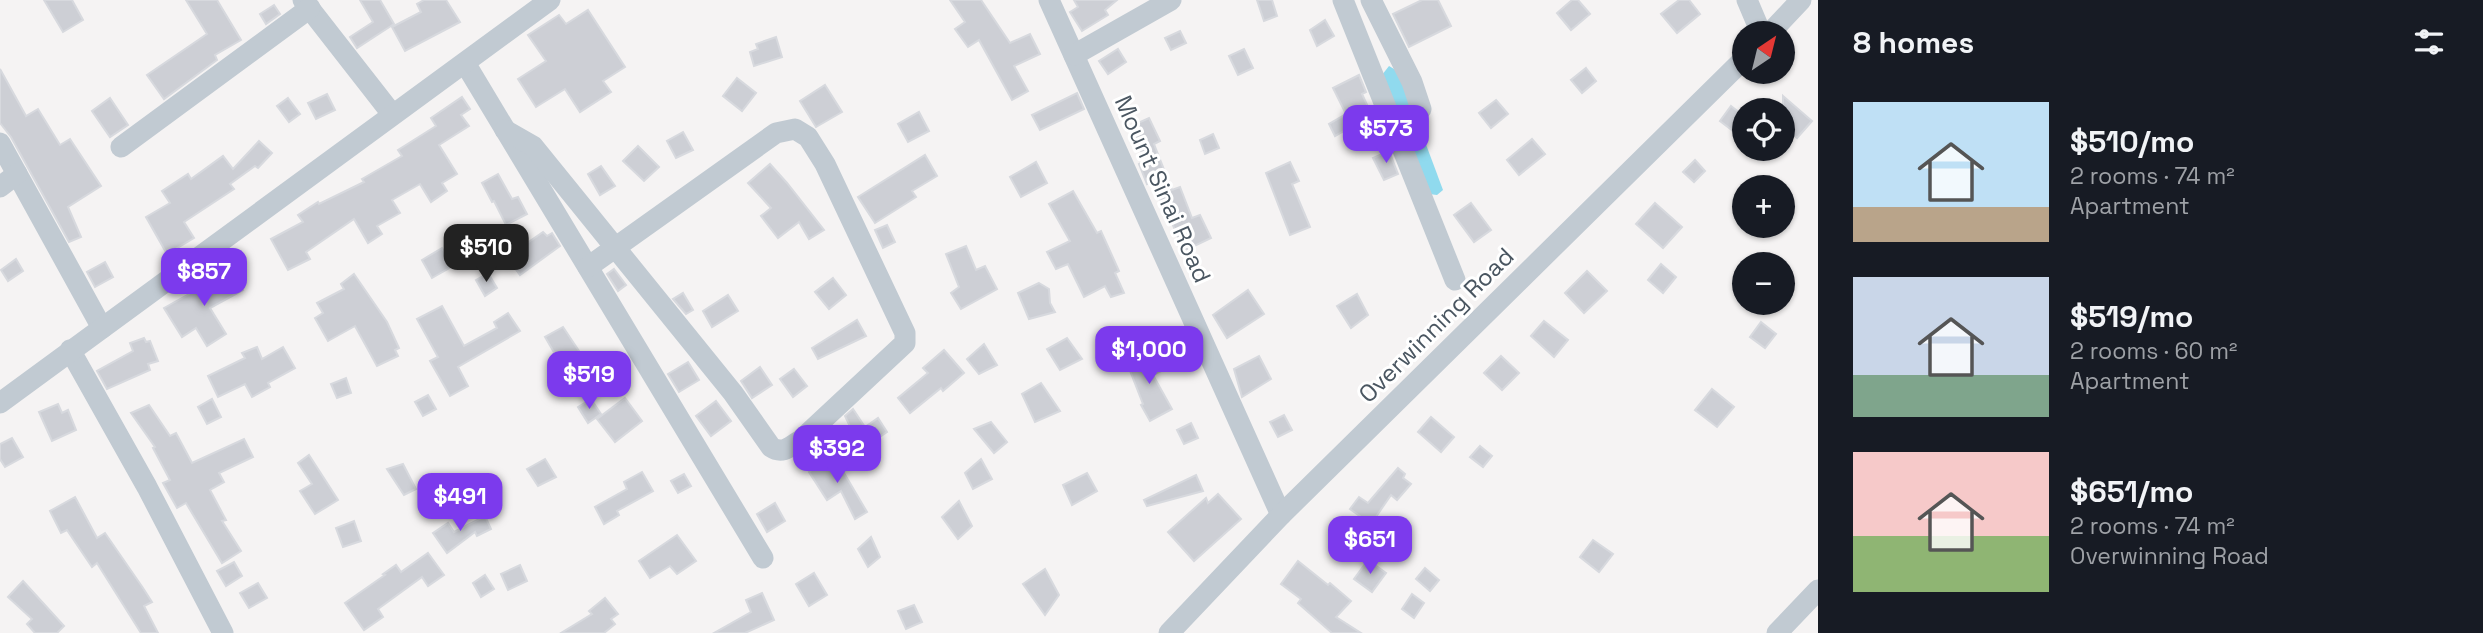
<!DOCTYPE html>
<html lang="en">
<head>
<meta charset="utf-8">
<style>
	:root { --surface:#171b24; --page:#20242c; --text:#f1f3f6; --muted:#9ea1a6; --accent:#7c3aed }
	body { margin:0; font-family:"Space Grotesk",sans-serif; background:var(--page); color:var(--text); height:100vh; display:flex; flex-direction:column; font-size:26px; white-space:nowrap }
	* { box-sizing:border-box; margin:0 }
	p { font-size:23px; color:var(--muted) }
	.icon { flex:none; width:38px; height:38px; fill:none; stroke:currentColor; stroke-width:2; stroke-linecap:round; stroke-linejoin:round }
	.map { position:relative; flex:1; overflow:hidden }
	.panel { display:flex; flex-direction:column; background:var(--surface); width:665px }
	.panel>* { flex:none }
	.needle { width:46px; rotate:35deg }
	.fabs { position:absolute; left:1732px; top:21px; display:grid; gap:14px }
	.fabs a { display:grid; place-items:center; width:63px; height:63px; border-radius:50%; background:var(--surface); box-shadow:0 2px 5px #0004; font-size:35px }
	.price { position:absolute; translate:-50% -60px; padding:0 16px; border-radius:14px; background:var(--accent); color:#fff; font-size:23px; line-height:46px; filter:drop-shadow(0 2px 4px #0008) }
	.price::after { content:''; position:absolute; left:50%; top:42px; width:21px; height:16px; margin-left:-10px; background:inherit; clip-path:polygon(0 0,100% 0,50% 100%) }
	.price.on { background:#222; color:#fff }
	ul { padding:0; list-style:none }
	li { display:flex; align-items:center; gap:21px; height:175px; padding:0 35px }
	li span { display:grid; place-items:center; flex:none; width:196px; height:140px; border-radius:0px; color:#555 }
	li>.icon { margin-inline-start:auto }
	span .icon { width:84px; height:84px; fill:#fffc; stroke-width:1 }
	li b { font-size:30px }
	h2 { display:flex; justify-content:space-between; align-items:center; height:84px; padding:0 35px; font-size:30px }
	main { display:flex; flex:1; min-height:0 }
	.map>svg:first-child { display:block }
	.water { fill:#90daee }
	.building { fill:#cdcfd5; stroke:#d7d9de; stroke-width:2 }
	.lines { fill:none; stroke-linecap:round; stroke-linejoin:round }
	.street { stroke:#c1cad2; stroke-width:21 }
	.labels { text-anchor:middle; dominant-baseline:central; stroke-width:6; stroke-linejoin:round; paint-order:stroke }
	.street-label { font-size:24px; fill:#4a5661; stroke:#fff }
</style>
</head>
<body>
<main>
<div class="map">
<svg width="1818" height="633" viewBox="0 0 1818 633">
	<rect width="100%" height="100%" fill="#f5f3f3"/>
	<polygon class="water" points="1389,66 1399,72 1443,190 1437,195 1429,194 1382,75"/>
	<g class="building">
		<polygon points="44,0 72,0 83,20 63,32"/>
		<polygon points="186,0 217,0 241,40 215,55 217,60 164,99 147,75 207,34"/>
		<polygon points="360,0 380,0 394,24 357,48 350,37 373,22"/>
		<polygon points="424,0 446,0 460,22 405,51 392,27 421,12 417,4"/>
		<polygon points="950,0 981,0 1010,43 1030,34 1040,54 1014,66 1028,91 1012,100 979,40 968,47 955,29 965,22"/>
		<polygon points="1074,0 1117,0 1105,10 1108,15 1082,31 1070,12 1078,7"/>
		<polygon points="1257,0 1272,0 1277,16 1264,21"/>
		<polygon points="1422,0 1438,0 1451,26 1409,47 1393,14"/>
		<polygon points="1572,0 1578,0 1590,14 1571,30 1557,13"/>
		<polygon points="1679,0 1689,0 1700,14 1677,33 1661,14"/>
		<polygon points="274,5 280,14 266,24 260,14"/>
		<polygon points="588,10 625,67 603,81 611,92 580,112 565,89 536,107 518,79 546,61 528,35 559,15 566,24"/>
		<polygon points="1325,20 1334,36 1317,46 1310,30"/>
		<polygon points="1180,31 1186,43 1171,50 1165,38"/>
		<polygon points="776,37 782,57 754,66 750,52 758,49 756,44"/>
		<polygon points="1118,49 1126,62 1108,74 1099,61"/>
		<polygon points="1244,49 1253,68 1238,75 1229,56"/>
		<polygon points="1586,68 1596,81 1582,93 1571,80"/>
		<polygon points="0,69 26,116 38,109 60,145 70,139 101,186 68,207 81,237 69,242 11,137 0,123"/>
		<polygon points="1359,75 1366,92 1362,94 1377,126 1355,136 1351,127 1335,136 1329,124 1346,114 1333,88"/>
		<polygon points="737,78 756,93 742,111 723,96"/>
		<polygon points="825,85 842,112 816,127 800,101"/>
		<polygon points="1077,93 1084,109 1040,130 1032,115"/>
		<polygon points="327,94 335,110 316,119 308,103"/>
		<polygon points="1783,96 1812,121 1797,138 1783,126"/>
		<polygon points="462,97 470,109 461,115 469,126 439,145 457,174 442,183 447,191 431,202 420,184 392,200 400,213 377,226 382,234 368,243 354,219 306,252 310,259 288,270 271,239 303,222 298,215 318,202 319,204 364,182 362,179 402,156 398,150 436,126 431,118"/>
		<polygon points="110,98 128,125 110,137 92,111"/>
		<polygon points="288,98 300,114 289,122 277,106"/>
		<polygon points="1496,100 1508,114 1491,128 1479,113"/>
		<polygon points="1731,106 1745,117 1745,123 1737,134 1720,121"/>
		<polygon points="919,112 929,131 908,142 898,124"/>
		<polygon points="1149,118 1160,141 1154,144 1172,190 1180,187 1192,218 1200,215 1211,238 1184,251 1169,216 1167,217 1153,181 1147,184 1139,164 1146,161 1129,127"/>
		<polygon points="683,132 693,150 676,158 667,141"/>
		<polygon points="1213,134 1219,148 1205,154 1200,140"/>
		<polygon points="1532,139 1545,154 1519,175 1507,160"/>
		<polygon points="259,141 272,153 258,168 255,166 230,184 234,189 184,222 194,238 167,254 146,217 170,203 162,191 188,174 191,179 223,156 233,169"/>
		<polygon points="638,146 659,167 644,181 623,161"/>
		<polygon points="1389,151 1398,174 1384,180 1373,158"/>
		<polygon points="925,155 937,176 912,191 916,197 875,223 858,197"/>
		<polygon points="1695,160 1705,171 1694,182 1683,172"/>
		<polygon points="1036,162 1047,183 1021,197 1010,177"/>
		<polygon points="1290,162 1299,181 1292,184 1310,227 1290,235 1266,173"/>
		<polygon points="770,164 787,183 824,230 809,239 799,222 778,238 761,216 771,208 748,183"/>
		<polygon points="601,166 615,186 600,195 588,174"/>
		<polygon points="498,174 512,199 518,197 527,214 506,225 494,201 492,202 482,183"/>
		<polygon points="1073,191 1097,233 1101,231 1119,271 1115,273 1124,293 1111,297 1105,286 1084,297 1068,264 1056,269 1047,252 1070,241 1049,204"/>
		<polygon points="1471,203 1491,230 1474,242 1454,215"/>
		<polygon points="1655,203 1682,227 1663,248 1636,224"/>
		<polygon points="887,225 895,242 883,248 875,230"/>
		<polygon points="543,232 547,236 552,233 560,246 520,275 507,257"/>
		<polygon points="966,246 976,270 985,266 997,289 961,309 951,293 959,287 946,254"/>
		<polygon points="442,248 453,266 432,278 422,260"/>
		<polygon points="16,259 23,271 8,281 1,270"/>
		<polygon points="105,262 113,277 95,287 87,272"/>
		<polygon points="1661,264 1676,277 1663,293 1648,280"/>
		<polygon points="614,269 626,285 618,291 607,274"/>
		<polygon points="232,270 243,290 210,308 226,334 207,346 196,328 182,337 164,308"/>
		<polygon points="1587,271 1607,291 1584,313 1565,293"/>
		<polygon points="488,273 497,288 485,296 476,280"/>
		<polygon points="354,274 387,322 399,348 395,350 398,356 377,366 355,326 328,341 315,318 323,313 317,303 344,289 341,284"/>
		<polygon points="833,278 846,295 829,309 815,292"/>
		<polygon points="1039,283 1049,289 1050,303 1055,312 1029,319 1018,293"/>
		<polygon points="1248,290 1264,314 1227,338 1213,315"/>
		<polygon points="683,293 693,310 686,314 673,299"/>
		<polygon points="1357,294 1368,315 1351,328 1337,306"/>
		<polygon points="728,295 738,311 712,327 703,311"/>
		<polygon points="442,306 464,346 497,328 494,322 508,313 520,331 458,367 468,386 450,396 430,361 438,357 417,319"/>
		<polygon points="857,320 866,336 818,359 812,348"/>
		<polygon points="1544,321 1568,340 1554,357 1531,336"/>
		<polygon points="1761,322 1776,334 1765,348 1750,337"/>
		<polygon points="563,327 591,369 577,379 558,352 555,354 545,337"/>
		<polygon points="144,338 146,342 150,341 158,361 148,364 150,370 107,389 97,371 133,351 130,343"/>
		<polygon points="1067,338 1082,359 1060,370 1047,349"/>
		<polygon points="984,344 997,365 979,374 967,359"/>
		<polygon points="257,347 262,359 283,347 295,368 268,383 270,387 252,397 245,384 218,397 208,376 245,358 242,353"/>
		<polygon points="944,350 964,373 943,391 941,388 910,413 898,398 928,373 923,368"/>
		<polygon points="1150,351 1161,371 1153,375 1172,409 1150,421 1141,405 1143,404 1127,363"/>
		<polygon points="1259,356 1271,379 1242,397 1234,369"/>
		<polygon points="1501,356 1519,373 1502,390 1484,373"/>
		<polygon points="688,362 699,380 679,392 668,374"/>
		<polygon points="760,367 772,385 752,398 741,381"/>
		<polygon points="794,369 807,386 793,397 780,379"/>
		<polygon points="346,378 351,393 337,398 331,384"/>
		<polygon points="1041,383 1060,411 1035,422 1022,394"/>
		<polygon points="1712,389 1734,407 1717,427 1695,410"/>
		<polygon points="428,395 436,409 423,416 415,402"/>
		<polygon points="625,398 642,421 615,442 597,419"/>
		<polygon points="212,399 221,417 207,424 198,407"/>
		<polygon points="591,399 601,414 588,423 578,407"/>
		<polygon points="716,401 731,421 711,436 696,416"/>
		<polygon points="58,404 62,413 68,410 76,430 52,441 39,412"/>
		<polygon points="149,405 170,436 176,433 192,463 244,439 253,457 219,473 224,482 210,490 226,520 222,521 241,551 222,563 186,503 177,508 163,483 170,480 153,448 155,447 131,413"/>
		<polygon points="853,409 865,427 878,418 887,432 871,443 873,447 860,455 850,441 855,437 845,416"/>
		<polygon points="1284,415 1292,430 1278,437 1270,422"/>
		<polygon points="1431,417 1454,437 1441,452 1418,432"/>
		<polygon points="991,422 1007,442 994,453 974,429"/>
		<polygon points="1191,423 1198,438 1184,444 1177,430"/>
		<polygon points="12,438 23,457 5,467 0,459 0,444"/>
		<polygon points="1480,446 1492,456 1483,467 1470,457"/>
		<polygon points="309,455 338,500 315,514 300,491 312,484 298,463"/>
		<polygon points="834,456 867,512 855,519 841,491 827,500 809,472"/>
		<polygon points="545,459 556,477 538,486 527,469"/>
		<polygon points="981,459 992,479 973,489 965,473"/>
		<polygon points="403,464 416,489 404,495 387,469"/>
		<polygon points="1398,468 1405,474 1403,478 1411,484 1397,500 1391,495 1371,524 1350,509 1359,497 1368,503"/>
		<polygon points="642,472 653,491 617,511 619,515 604,524 595,507 627,489 624,482"/>
		<polygon points="1087,473 1097,491 1072,505 1063,485"/>
		<polygon points="684,474 691,486 678,493 671,481"/>
		<polygon points="1196,475 1203,491 1147,506 1144,500"/>
		<polygon points="1218,494 1241,519 1194,561 1168,532 1206,498 1208,503"/>
		<polygon points="75,497 97,538 105,533 143,588 152,602 144,606 158,633 141,633 97,563 92,567 67,530 61,533 50,511"/>
		<polygon points="959,501 972,526 958,539 942,517"/>
		<polygon points="775,503 785,521 767,532 757,514"/>
		<polygon points="485,516 491,529 477,536 475,532 447,553 433,533 448,523 454,532"/>
		<polygon points="354,521 361,541 343,547 336,528"/>
		<polygon points="677,535 696,561 677,574 670,566 650,578 639,561"/>
		<polygon points="871,537 880,557 868,567 858,549"/>
		<polygon points="1593,540 1613,554 1599,572 1580,557"/>
		<polygon points="428,553 444,575 428,586 422,577 378,609 383,617 364,630 345,603 385,575 383,574 396,565 401,572"/>
		<polygon points="1368,560 1386,573 1372,592 1354,579"/>
		<polygon points="1298,561 1328,585 1330,583 1351,601 1336,617 1361,633 1332,633 1298,603 1301,599 1281,584"/>
		<polygon points="234,562 242,576 226,586 217,571"/>
		<polygon points="520,565 527,581 508,590 501,574"/>
		<polygon points="1425,568 1439,580 1430,591 1416,579"/>
		<polygon points="1045,569 1059,595 1045,615 1023,584"/>
		<polygon points="814,573 827,595 809,606 796,584"/>
		<polygon points="485,575 494,589 481,597 473,583"/>
		<polygon points="23,581 64,626 57,633 35,633 27,624 32,619 8,597"/>
		<polygon points="258,583 267,598 249,608 240,593"/>
		<polygon points="762,593 774,620 745,633 714,633 751,612 746,600"/>
		<polygon points="1412,594 1424,603 1414,618 1402,609"/>
		<polygon points="605,598 618,614 611,619 615,624 604,633 561,633 592,614 589,611"/>
		<polygon points="914,605 922,622 906,629 898,611"/>
	</g>
	<g class="lines">
		<g class="street">
			<polyline points="303,0 392,114"/>
			<polyline points="1049,0 1281,515"/>
			<polyline points="1343,0 1455,280"/>
			<polyline points="1371,0 1412,82 1421,109"/>
			<polyline points="1747,0 1761,33"/>
			<polyline points="1770,33 1801,0"/>
			<polyline points="1074,55 1171,0"/>
			<polyline points="465,63 763,558"/>
			<path d="M 505,130 L 533,146 L 733,393 L 771,447 C 783,455 791,446 802,439 L 905,343 L 905,333 L 825,164 L 808,137 L 795,129 L 776,133 L 588,267"/>
			<polyline points="0,143 102,328"/>
			<polyline points="121,147 310,8"/>
			<polyline points="0,187 17,174"/>
			<polyline points="70,350 147,487 223,633"/>
			<polyline points="0,403 550,0"/>
			<polyline points="1169,633 1281,515 1745,58"/>
			<polyline points="1777,633 1818,590"/>
		</g>
	</g>
	<g class="labels">
		<g class="street-label">
			<text transform="translate(1163 189) rotate(66)">Mount Sinai Road</text>
			<text transform="translate(1436 325) rotate(-45)">Overwinning Road</text>
		</g>
	</g>
</svg>
<div class="fabs">
<a><svg class="needle" viewBox="-14 -14 28 28"><path d="M0-13l5 13h-10z" fill="#e53935"/><path d="M0 13l5-13h-10z" fill="#9ea1a6"/></svg></a>
<a><svg class="icon" aria-label="locate" viewBox="0 0 24 24"><circle cx="12" cy="12" r="6"/><path d="M12 2v4M12 18v4M2 12h4M18 12h4"/></svg></a>
<a>+</a>
<a>−</a>
</div>
<b class="price" style="left:1386px;top:165px">$573</b>
<b class="price on" style="left:486px;top:284px">$510</b>
<b class="price" style="left:204px;top:308px">$857</b>
<b class="price" style="left:1149px;top:386px">$1,000</b>
<b class="price" style="left:589px;top:411px">$519</b>
<b class="price" style="left:837px;top:485px">$392</b>
<b class="price" style="left:460px;top:533px">$491</b>
<b class="price" style="left:1370px;top:576px">$651</b>
</div>
<section class="panel">
<h2>8 homes<svg class="icon" aria-label="filters" viewBox="0 0 24 24"><path d="M4 7h16M4 17h16"/><circle cx="9" cy="7" r="2"/><circle cx="15" cy="17" r="2"/></svg></h2>
<ul>
<li><span style="background:linear-gradient(#bfe0f5 75%,#b9a48a 0)"><svg class="icon" aria-label="home" viewBox="0 0 24 24"><path d="M3 11l9-7 9 7M6 9v11h12V9"/></svg></span><div><b>$510/mo</b><p>2 rooms · 74 m²</p><p>Apartment</p></div></li>
<li><span style="background:linear-gradient(#c9d6e8 70%,#7fa58c 0)"><svg class="icon" aria-label="home" viewBox="0 0 24 24"><path d="M3 11l9-7 9 7M6 9v11h12V9"/></svg></span><div><b>$519/mo</b><p>2 rooms · 60 m²</p><p>Apartment</p></div></li>
<li><span style="background:linear-gradient(#f6c9c9 60%,#8fb573 0)"><svg class="icon" aria-label="home" viewBox="0 0 24 24"><path d="M3 11l9-7 9 7M6 9v11h12V9"/></svg></span><div><b>$651/mo</b><p>2 rooms · 74 m²</p><p>Overwinning Road</p></div></li>
</ul>
</section>
</main>
</body>
</html>
